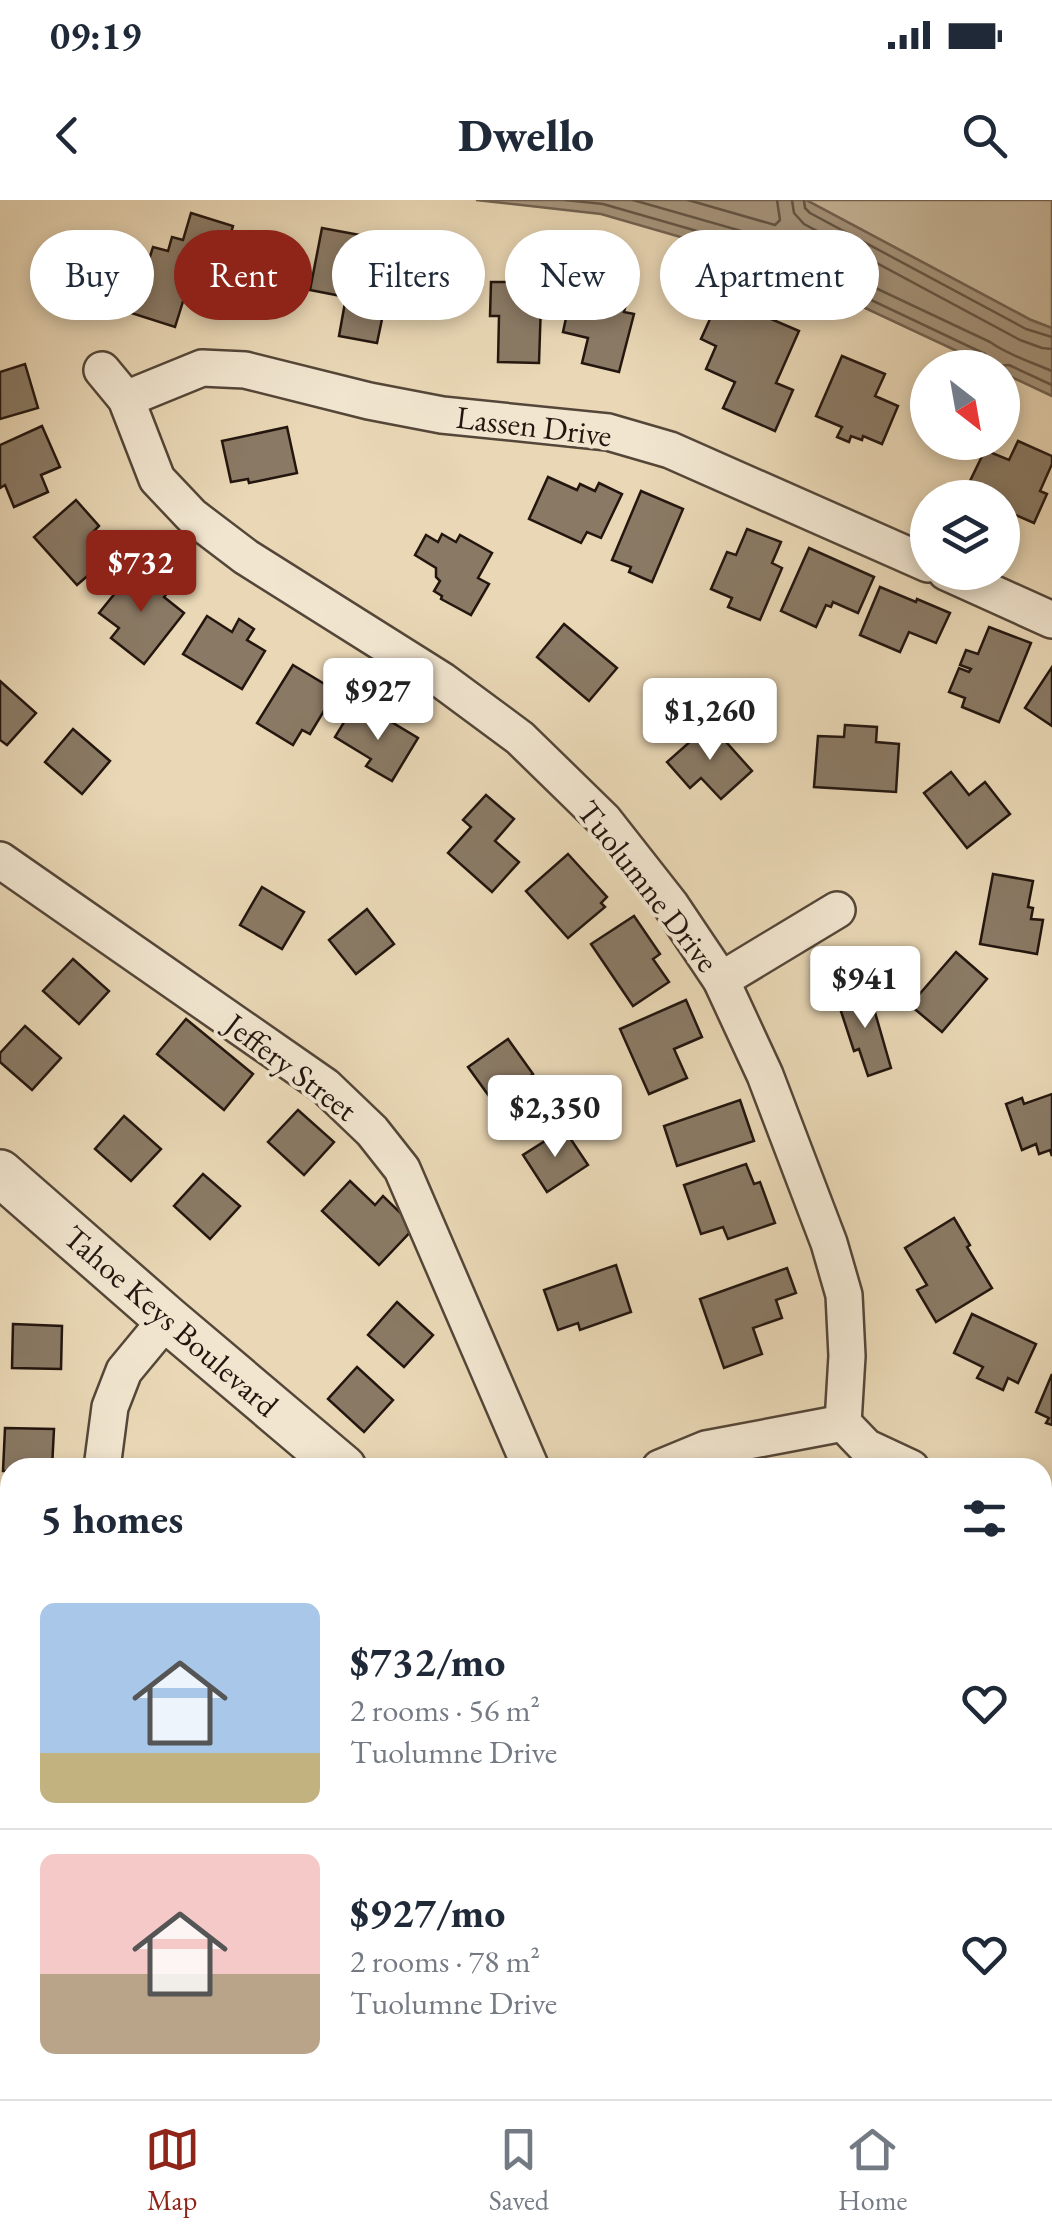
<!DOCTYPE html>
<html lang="en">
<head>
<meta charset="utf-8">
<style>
	:root { --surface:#fff; --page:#f2f2f3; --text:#1f2937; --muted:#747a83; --line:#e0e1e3; --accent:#8f2418 }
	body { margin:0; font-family:"EB Garamond",serif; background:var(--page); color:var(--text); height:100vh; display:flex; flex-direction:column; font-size:38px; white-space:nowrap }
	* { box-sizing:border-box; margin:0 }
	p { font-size:32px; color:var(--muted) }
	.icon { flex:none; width:55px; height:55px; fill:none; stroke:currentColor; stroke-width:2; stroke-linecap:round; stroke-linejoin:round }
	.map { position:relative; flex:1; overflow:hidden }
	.drawer { position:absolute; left:0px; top:1258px; width:1052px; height:642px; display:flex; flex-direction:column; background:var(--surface); border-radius:30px 30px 0 0; box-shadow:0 5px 15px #0003 }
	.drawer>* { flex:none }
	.guide { position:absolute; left:30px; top:30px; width:992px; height:90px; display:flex; gap:20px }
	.needle { width:65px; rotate:149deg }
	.tools { position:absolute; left:910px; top:150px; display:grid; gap:20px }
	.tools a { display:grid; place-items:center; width:110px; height:110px; border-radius:50%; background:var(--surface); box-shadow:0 5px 15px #0003; font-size:50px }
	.price { position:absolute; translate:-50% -85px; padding:0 22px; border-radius:10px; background:#fff; color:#222; font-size:32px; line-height:65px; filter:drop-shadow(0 2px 5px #0008) }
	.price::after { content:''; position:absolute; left:50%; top:60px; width:30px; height:22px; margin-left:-15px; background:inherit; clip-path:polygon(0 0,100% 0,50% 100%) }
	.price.selected { background:var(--accent); color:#fff }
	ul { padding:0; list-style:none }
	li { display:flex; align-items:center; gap:30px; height:250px; padding:0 40px }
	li+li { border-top:2px solid var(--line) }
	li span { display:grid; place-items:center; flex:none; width:280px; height:200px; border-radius:15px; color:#555 }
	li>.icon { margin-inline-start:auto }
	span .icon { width:120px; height:120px; fill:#fffc; stroke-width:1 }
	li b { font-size:42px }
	h2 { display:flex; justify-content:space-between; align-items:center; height:120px; padding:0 40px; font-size:42px }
	.pill { padding:0 35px; border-radius:45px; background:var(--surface); box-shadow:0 5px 15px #0003; font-size:35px; line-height:90px }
	.pill.selected { background:var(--accent); color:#fff }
	.status { display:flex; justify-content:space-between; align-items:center; height:70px; padding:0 50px; background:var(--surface); direction:ltr }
	.status svg { height:28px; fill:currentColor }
	header { display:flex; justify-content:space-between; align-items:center; height:130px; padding:0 40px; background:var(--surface); font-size:45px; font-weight:800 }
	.menu { display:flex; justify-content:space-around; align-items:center; height:140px; border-top:2px solid var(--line); background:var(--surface); font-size:28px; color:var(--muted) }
	.menu a { display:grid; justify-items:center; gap:5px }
	.menu .selected { color:var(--accent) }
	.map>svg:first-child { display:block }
	.green { fill:#c7b699; stroke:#756654; stroke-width:2.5 }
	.water { fill:#a6957d; stroke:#726251; stroke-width:2.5 }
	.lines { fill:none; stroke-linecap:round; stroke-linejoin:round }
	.shore { stroke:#645646; stroke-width:2.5 }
	.building { fill:#8a7a65; stroke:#23160f; stroke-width:2.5 }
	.minor-casing { stroke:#544638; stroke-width:40 }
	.tertiary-casing { stroke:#544638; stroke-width:50 }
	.minor { stroke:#f1e5cf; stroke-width:35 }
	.tertiary { stroke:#f1e5cf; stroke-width:45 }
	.labels { text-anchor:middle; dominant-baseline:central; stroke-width:8; stroke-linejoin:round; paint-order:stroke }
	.street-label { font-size:32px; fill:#23160f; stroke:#f1e5cf }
</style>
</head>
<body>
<div class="status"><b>09:19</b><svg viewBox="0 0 49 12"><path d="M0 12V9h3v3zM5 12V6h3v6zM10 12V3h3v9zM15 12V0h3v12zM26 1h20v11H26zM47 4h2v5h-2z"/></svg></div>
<header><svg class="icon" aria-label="back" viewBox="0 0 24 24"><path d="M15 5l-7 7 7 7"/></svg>Dwello<svg class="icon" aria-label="search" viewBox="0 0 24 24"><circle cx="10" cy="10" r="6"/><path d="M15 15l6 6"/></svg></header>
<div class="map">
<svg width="1052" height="1899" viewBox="0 0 1052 1899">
	<rect width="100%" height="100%" fill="#e9d7b5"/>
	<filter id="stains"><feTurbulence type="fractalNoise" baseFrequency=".002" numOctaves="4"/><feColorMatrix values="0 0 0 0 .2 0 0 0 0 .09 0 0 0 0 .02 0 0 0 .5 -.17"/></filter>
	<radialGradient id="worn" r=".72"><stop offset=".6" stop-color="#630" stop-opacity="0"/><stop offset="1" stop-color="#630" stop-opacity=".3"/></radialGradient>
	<polygon class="green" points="806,0 1052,0 1052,128 1031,120"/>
	<polygon class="water" points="476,0 806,0 1031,120 1052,128 1052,196 1003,173 1002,168 991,167 767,62 601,14"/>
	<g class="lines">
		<g class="shore">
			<polyline points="565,0 603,4 770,52 985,154 995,166 1009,165 1052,185"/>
			<path d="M 633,0 L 776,41 L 990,142 C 1008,155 1031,162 1052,171"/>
			<polyline points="688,0 775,25 780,20 777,0"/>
			<polyline points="792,0 794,13 804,24 1020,140 1042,148 1052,149"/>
			<polyline points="804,0 805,8 810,13 1026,129 1052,137"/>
		</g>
	</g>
	<g class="building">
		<polygon points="191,13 233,26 222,62 204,56 197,78 191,76 175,127 128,112 139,77 143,79 153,47 168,51 172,37 183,40"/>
		<polygon points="322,28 376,38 364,100 385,105 377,143 339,136 346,97 310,90"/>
		<polygon points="511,73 542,73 539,163 498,162 499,116 490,116 491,82 511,82"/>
		<polygon points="573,75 630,88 624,112 634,114 619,172 582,163 588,138 563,132 566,118 562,117"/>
		<polygon points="720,97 799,131 776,183 793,190 775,231 723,208 735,182 706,169 716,146 701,139"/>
		<polygon points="842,156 885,174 875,196 898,206 882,244 863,236 862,240 851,236 849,242 837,237 842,227 816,216"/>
		<polygon points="25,164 38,208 0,219 0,172"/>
		<polygon points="42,226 60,267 41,275 48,292 14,307 5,285 0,288 0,245"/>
		<polygon points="287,227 297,273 249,283 248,279 231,282 222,241"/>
		<polygon points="1018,241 1052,256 1052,264 1040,291 1047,294 1034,323 1002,309 1002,298 997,298 999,294 970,281 985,250 1009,260"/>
		<polygon points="548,277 577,290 580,284 595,291 599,283 622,294 601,338 587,332 581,343 529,319"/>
		<polygon points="641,291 683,309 652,382 629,372 631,367 612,360"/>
		<polygon points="76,300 99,326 93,332 113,354 77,385 34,337"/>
		<polygon points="747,329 781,342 772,363 782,368 760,420 728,407 732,398 711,389 727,352 736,355"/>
		<polygon points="442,334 456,342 460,335 492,353 478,378 489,384 471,415 441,399 442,396 434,391 440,381 436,377 436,368 415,355 426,335 438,342"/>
		<polygon points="809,348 874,377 858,413 833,402 831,407 826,405 816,427 781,411"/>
		<polygon points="137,366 169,391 164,397 184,413 144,464 111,438 119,428 99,413"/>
		<polygon points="880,387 916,402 917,399 950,413 936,443 909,432 900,452 860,435"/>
		<polygon points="207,416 232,432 239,419 254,429 247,440 265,451 242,489 183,454"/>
		<polygon points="564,424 617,468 589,501 537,457"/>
		<polygon points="989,427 1031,443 999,522 962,507 965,498 949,492 959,468 969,472 971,469 960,465 966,450 978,454"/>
		<polygon points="293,465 336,491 310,534 302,530 293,545 257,523"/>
		<polygon points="1052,467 1052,526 1025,508"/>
		<polygon points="0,481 36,513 7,545 0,540"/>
		<polygon points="352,509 383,527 388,520 418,538 392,581 366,566 371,559 335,537"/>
		<polygon points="710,524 752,571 721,599 701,578 690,588 667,562"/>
		<polygon points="845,525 877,527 876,542 899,544 896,592 814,587 818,536 844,537"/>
		<polygon points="73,529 110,561 82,594 45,562"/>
		<polygon points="951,572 969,595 985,582 1010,614 967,648 924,593"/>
		<polygon points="486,595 514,619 495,641 519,662 492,692 448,653 471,627 463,620"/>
		<polygon points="568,654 607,697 601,703 605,707 568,738 526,691"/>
		<polygon points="993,674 1033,681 1028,707 1033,708 1031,719 1043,720 1037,754 980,744"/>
		<polygon points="262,687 304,712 282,749 240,725"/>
		<polygon points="367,709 394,744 356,774 329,740"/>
		<polygon points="634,716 660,754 653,759 669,782 633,806 591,744"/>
		<polygon points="956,752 987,779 942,832 910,805"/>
		<polygon points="73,759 109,791 79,824 43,791"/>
		<polygon points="868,788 891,868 868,876 859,849 854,851 837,799"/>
		<polygon points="686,800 702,837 674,849 687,878 649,894 620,829"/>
		<polygon points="186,819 253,874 224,910 157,854"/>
		<polygon points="25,826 61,858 32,890 0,862 0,853"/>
		<polygon points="508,839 533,874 494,903 468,867"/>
		<polygon points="1052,894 1052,956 1050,950 1039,954 1036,944 1022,950 1006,904 1022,898 1024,904"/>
		<polygon points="740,900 754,941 677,966 664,926"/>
		<polygon points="298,910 334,942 304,975 268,942"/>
		<polygon points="124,916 161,949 131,981 95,949"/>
		<polygon points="564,929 588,965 547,992 523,955"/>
		<polygon points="746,964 754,984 760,982 775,1023 728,1039 723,1027 701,1034 684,985"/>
		<polygon points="203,974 240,1006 210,1039 174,1006"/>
		<polygon points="350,981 375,1005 383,996 415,1027 379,1065 322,1011"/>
		<polygon points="954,1018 970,1045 967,1047 992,1088 936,1122 917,1090 927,1085 905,1048"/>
		<polygon points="616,1065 631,1112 580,1130 578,1123 558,1130 544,1090"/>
		<polygon points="787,1068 796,1093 776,1100 782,1118 753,1128 762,1154 724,1168 700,1099"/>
		<polygon points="397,1102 433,1135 404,1167 368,1135"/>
		<polygon points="972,1114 1036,1144 1018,1183 1008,1178 1003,1190 977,1178 983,1167 954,1153"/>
		<polygon points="13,1124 62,1126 61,1169 12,1168"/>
		<polygon points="357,1167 393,1200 364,1232 328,1199"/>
		<polygon points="1052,1174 1052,1225 1046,1223 1049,1218 1036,1212"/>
		<polygon points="5,1228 54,1229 52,1268 10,1268 10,1271 3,1271"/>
		<polygon points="1050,1449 1052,1449 1052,1543 1042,1541 1042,1461 1046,1462"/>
		<rect x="0" y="1586" width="10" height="44"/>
		<polygon points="0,1738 10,1739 10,1783 0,1782"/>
		<polygon points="0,1809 10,1810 10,1853 0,1852"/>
		<polygon points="1,1888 50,1890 49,1899 1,1899"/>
		<polygon points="354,1890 403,1890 403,1899 354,1899 355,1891"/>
		<rect x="507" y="1890" width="49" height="9"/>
		<rect x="633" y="1890" width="73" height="9"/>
	</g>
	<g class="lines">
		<defs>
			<g id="minor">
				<polyline points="102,170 126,199 157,279 192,316 246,357 443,481 520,538 604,620 670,704 721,780 765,875 829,1043 844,1095 847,1156 843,1223"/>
				<polyline points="126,199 202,168 245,170 369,201 442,215 608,232 670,250 928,364"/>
				<polyline points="946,372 1052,420"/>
				<polyline points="0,660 325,886 372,931 402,969 531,1268"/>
				<polyline points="721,780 837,710"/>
				<polyline points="102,1268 110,1207 124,1171 167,1119"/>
				<polyline points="660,1268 706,1249 843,1223 866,1247 911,1268"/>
				<polyline points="1042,1325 1052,1326"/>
				<polyline points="99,1899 99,1890"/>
				<polyline points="432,1899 432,1890"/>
				<polyline points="896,1899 906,1890"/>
			</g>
			<g id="tertiary">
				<polyline points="0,973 167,1119 343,1268"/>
				<polyline points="1042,1873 1052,1880"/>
			</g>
		</defs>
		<use href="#minor" class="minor-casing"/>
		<use href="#tertiary" class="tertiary-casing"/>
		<use href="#minor" class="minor"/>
		<use href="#tertiary" class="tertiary"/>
	</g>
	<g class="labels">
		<g class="street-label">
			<text transform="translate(534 226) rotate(7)">Lassen Drive</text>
			<text transform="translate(648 686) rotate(52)">Tuolumne Drive</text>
			<text transform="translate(291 867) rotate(37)">Jeffery Street</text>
			<text transform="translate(171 1121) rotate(41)">Tahoe Keys Boulevard</text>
		</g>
	</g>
	<rect width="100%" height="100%" filter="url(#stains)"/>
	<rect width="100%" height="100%" fill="url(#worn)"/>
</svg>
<div class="tools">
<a><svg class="needle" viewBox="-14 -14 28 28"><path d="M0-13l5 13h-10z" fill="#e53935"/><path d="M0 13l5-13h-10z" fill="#747a83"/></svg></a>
<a><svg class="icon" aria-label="layers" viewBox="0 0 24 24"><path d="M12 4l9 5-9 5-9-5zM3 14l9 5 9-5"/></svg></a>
</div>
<b class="price selected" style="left:141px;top:415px">$732</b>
<b class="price" style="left:378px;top:543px">$927</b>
<b class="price" style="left:710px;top:563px">$1,260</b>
<b class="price" style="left:865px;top:831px">$941</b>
<b class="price" style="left:555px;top:960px">$2,350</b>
<div class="guide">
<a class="pill">Buy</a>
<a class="pill selected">Rent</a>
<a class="pill">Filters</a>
<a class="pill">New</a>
<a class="pill">Apartment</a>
</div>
<section class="drawer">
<h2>5 homes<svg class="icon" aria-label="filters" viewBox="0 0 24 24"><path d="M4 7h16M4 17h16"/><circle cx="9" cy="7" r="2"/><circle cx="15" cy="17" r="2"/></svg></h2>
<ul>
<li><span style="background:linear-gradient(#a9c7e8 75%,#c2b280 0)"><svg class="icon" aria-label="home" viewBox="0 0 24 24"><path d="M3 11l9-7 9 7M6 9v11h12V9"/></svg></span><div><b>$732/mo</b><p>2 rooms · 56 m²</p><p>Tuolumne Drive</p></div><svg class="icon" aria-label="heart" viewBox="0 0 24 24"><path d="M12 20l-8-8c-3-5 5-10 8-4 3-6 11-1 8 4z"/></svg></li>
<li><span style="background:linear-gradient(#f6c9c9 60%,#b9a48a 0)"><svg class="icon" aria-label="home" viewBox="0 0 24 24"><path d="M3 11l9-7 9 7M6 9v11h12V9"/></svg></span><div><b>$927/mo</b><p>2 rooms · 78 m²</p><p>Tuolumne Drive</p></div><svg class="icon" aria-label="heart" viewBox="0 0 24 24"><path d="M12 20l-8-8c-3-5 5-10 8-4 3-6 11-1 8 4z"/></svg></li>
</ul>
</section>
</div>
<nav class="menu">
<a class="selected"><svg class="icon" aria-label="map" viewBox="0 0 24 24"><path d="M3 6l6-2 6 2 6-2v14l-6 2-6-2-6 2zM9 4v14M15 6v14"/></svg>Map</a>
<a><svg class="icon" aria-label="saved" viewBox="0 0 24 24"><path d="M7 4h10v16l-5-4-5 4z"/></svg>Saved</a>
<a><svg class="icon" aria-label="home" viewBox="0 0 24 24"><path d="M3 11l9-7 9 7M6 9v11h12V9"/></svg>Home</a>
</nav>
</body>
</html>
